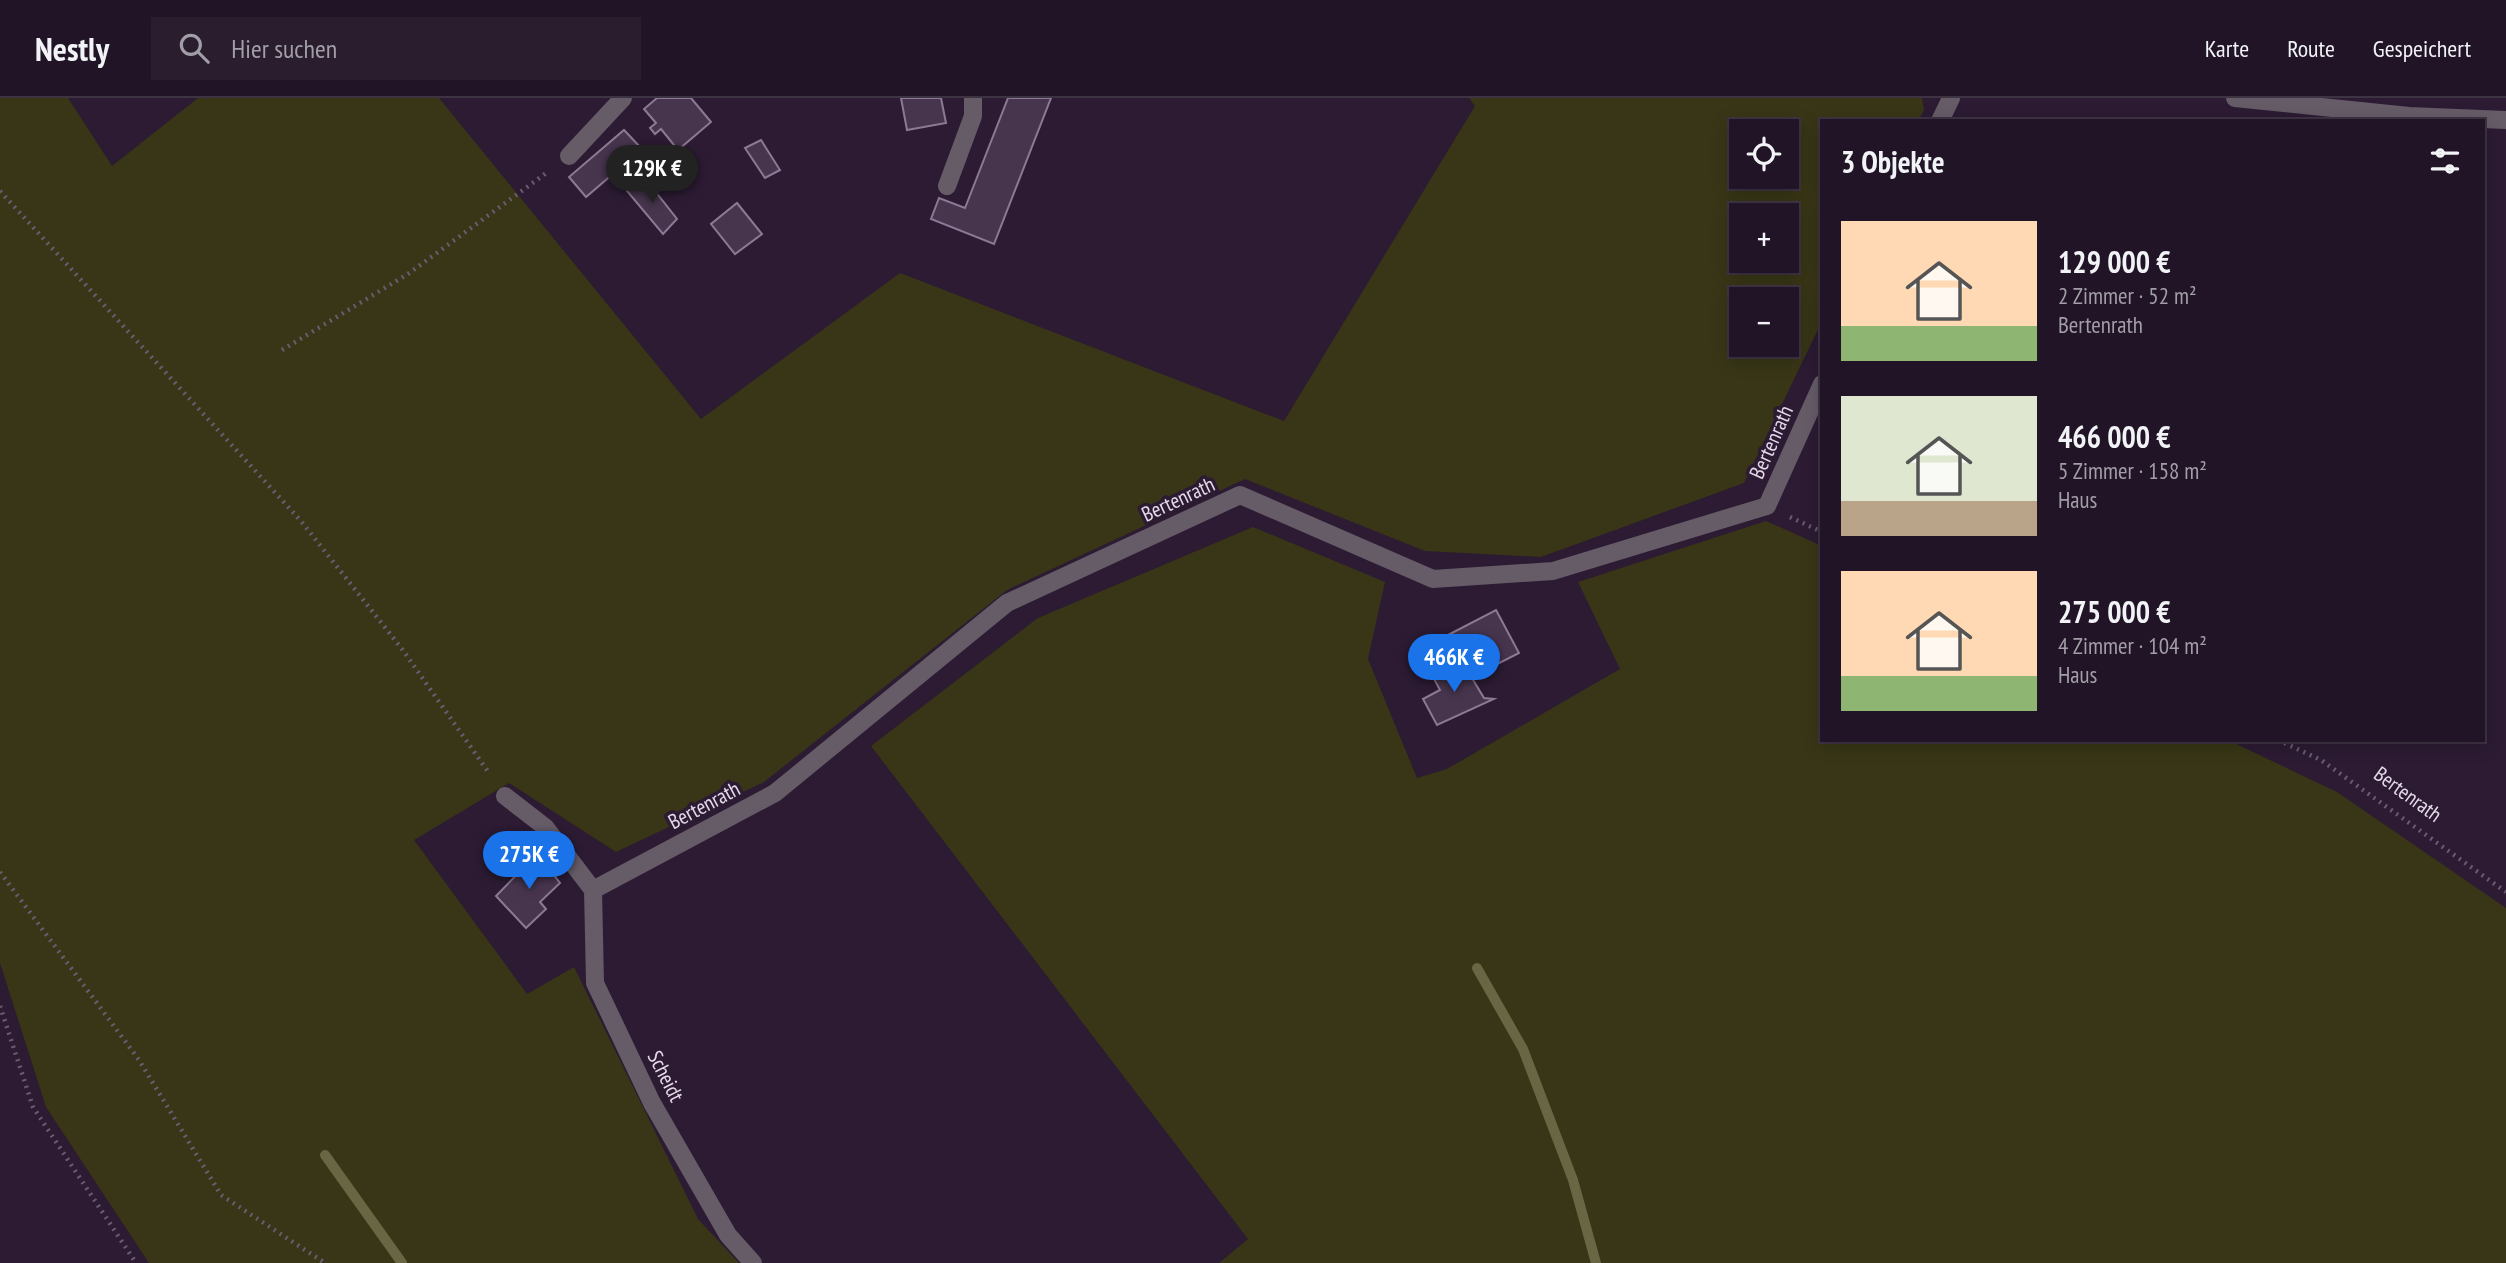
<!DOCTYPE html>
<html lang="de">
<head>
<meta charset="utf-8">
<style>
	:root { --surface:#211426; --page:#291d2e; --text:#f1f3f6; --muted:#a29ea7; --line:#3e3343; --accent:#1a73e8 }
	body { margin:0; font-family:"PT Sans Narrow",sans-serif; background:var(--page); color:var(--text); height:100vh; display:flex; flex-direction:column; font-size:26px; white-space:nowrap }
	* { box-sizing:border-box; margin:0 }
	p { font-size:23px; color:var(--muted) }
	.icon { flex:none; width:38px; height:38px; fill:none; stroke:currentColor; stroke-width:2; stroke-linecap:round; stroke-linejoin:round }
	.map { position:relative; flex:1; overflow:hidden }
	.drawer { position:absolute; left:1820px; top:21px; width:665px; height:623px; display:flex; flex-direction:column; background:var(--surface); border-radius:0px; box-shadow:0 4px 18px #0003,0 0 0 2px var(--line) }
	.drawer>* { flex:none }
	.fabs { position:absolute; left:1729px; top:21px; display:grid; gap:14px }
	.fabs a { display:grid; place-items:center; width:70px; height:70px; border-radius:0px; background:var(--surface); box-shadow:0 4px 18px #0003,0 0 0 2px var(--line); font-size:35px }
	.price { position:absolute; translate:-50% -60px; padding:0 16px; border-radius:24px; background:var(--accent); color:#fff; font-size:23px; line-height:46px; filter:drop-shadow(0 2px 4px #0008) }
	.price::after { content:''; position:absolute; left:50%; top:42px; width:21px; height:16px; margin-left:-10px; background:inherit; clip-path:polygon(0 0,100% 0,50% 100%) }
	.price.current { background:#222; color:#fff }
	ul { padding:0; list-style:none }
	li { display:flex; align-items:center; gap:21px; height:175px; padding:0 21px }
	li span { display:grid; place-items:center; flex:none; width:196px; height:140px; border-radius:0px; color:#555 }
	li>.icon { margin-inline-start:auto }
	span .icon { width:84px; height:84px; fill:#fffc; stroke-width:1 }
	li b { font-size:30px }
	h2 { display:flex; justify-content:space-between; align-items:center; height:84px; padding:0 21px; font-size:30px }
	header { display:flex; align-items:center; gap:42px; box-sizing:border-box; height:98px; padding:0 35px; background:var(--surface); border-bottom:2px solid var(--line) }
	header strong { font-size:33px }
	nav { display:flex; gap:38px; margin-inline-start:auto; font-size:24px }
	.search { width:490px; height:63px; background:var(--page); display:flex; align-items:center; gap:18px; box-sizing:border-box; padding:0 24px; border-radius:0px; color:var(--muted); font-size:26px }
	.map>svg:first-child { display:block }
	.green { fill:#383616; fill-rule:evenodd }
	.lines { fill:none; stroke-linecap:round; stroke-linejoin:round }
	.stream { stroke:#696743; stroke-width:10 }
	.building { fill:#47354e; stroke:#8d7995; stroke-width:2 }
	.path { stroke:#6a5b70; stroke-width:4.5; stroke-dasharray:2 5; stroke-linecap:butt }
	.service { stroke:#655c68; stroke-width:18 }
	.minor { stroke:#655c68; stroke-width:18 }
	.tertiary { stroke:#655c68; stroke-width:18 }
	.labels { text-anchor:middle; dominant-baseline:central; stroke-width:7; stroke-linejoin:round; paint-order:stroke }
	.street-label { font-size:21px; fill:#e5dae9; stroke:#2c1b33 }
</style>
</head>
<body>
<header>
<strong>Nestly</strong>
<div class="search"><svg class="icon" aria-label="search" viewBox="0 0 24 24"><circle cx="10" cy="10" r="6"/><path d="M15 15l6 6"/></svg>Hier suchen</div>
<nav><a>Karte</a><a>Route</a><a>Gespeichert</a></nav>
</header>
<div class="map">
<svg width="2506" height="1165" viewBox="0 0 2506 1165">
	<rect width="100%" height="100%" fill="#2c1b33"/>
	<g class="green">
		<path d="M 0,0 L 68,0 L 112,68 L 198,0 L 439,0 L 701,321 L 900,175 L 1284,323 L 1475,8 L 1469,0 L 1922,0 L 1924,12 L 1918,23 L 1822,23 L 1822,223 L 1744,385 L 1541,459 L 1425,453 L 1245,381 L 1007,492 L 764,684 L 616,754 L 509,685 L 414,742 L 527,896 L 574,869 L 698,1121 L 739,1165 L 149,1165 L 46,1009 L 0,865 ZM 1741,33 L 1787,33 L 1787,79 L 1741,79 ZM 1741,117 L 1787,117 L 1787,163 L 1741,163 ZM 1787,201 L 1787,247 L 1741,247 L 1741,201 Z"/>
		<polygon points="1766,423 1822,448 1822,642 2228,642 2337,694 2506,810 2506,1165 1219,1165 1248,1141 871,648 1038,520 1253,429 1385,484 1368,561 1417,680 1447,671 1620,571 1578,484"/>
	</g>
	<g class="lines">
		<g class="stream">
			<polyline points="1477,870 1523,951 1573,1082 1596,1165"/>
			<polyline points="325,1057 402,1165"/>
		</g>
	</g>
	<g class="building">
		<polygon points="657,0 691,0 711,24 678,52 661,31 655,36 650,30 656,25 644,11"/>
		<polygon points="901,0 941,0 946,25 907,32"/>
		<polygon points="1008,0 1051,0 994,146 931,121 939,100 965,110"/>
		<polygon points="624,32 642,51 628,64 637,75 623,86 614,75 586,99 569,79"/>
		<polygon points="761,42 780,72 765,80 745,50"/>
		<polygon points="644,79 677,121 663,136 627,93"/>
		<polygon points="737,105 762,136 735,156 711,126"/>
		<polygon points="1496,512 1519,555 1470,580 1448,537"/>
		<polygon points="1455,565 1457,568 1463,565 1484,600 1494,601 1437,627 1423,601 1440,592 1432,577"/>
		<polygon points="535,758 539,763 541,761 560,785 540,804 546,811 526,830 496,798"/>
	</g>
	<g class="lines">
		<g class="path">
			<polyline points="0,93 301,423 402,551 489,675"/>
			<polyline points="282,252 408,176 549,73"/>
			<polyline points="1790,419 1822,434"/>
			<polyline points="2278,642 2321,662 2506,794"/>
			<polyline points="0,774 139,962 221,1097 325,1165"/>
			<polyline points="0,908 33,1009 136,1165"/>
		</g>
		<g class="service">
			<polyline points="1940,23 1951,0"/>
			<polyline points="505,698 545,729 593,792"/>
			<polyline points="593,792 775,695 1007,505 1240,397 1433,481 1553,473 1767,408 1822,286"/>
			<polyline points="593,792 595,885 652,1005 728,1137 753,1165"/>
		</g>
		<g class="minor">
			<polyline points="569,58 623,0"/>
			<polyline points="947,88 973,18 973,0"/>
		</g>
		<polyline class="tertiary" points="2235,0 2409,18 2506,22"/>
	</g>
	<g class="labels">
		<g class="street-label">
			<text transform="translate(1771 344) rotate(-66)">Bertenrath</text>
			<text transform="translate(1178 401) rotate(-25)">Bertenrath</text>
			<text transform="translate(2408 696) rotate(36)">Bertenrath</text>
			<text transform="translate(704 707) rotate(-28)">Bertenrath</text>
			<text transform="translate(666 978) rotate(63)">Scheidt</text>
		</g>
	</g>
</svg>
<div class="fabs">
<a><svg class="icon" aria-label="locate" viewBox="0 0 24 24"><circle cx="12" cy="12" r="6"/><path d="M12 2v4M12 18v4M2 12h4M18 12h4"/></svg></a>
<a>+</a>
<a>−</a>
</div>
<b class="price current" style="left:652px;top:107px">129K €</b>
<b class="price" style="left:1454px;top:596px">466K €</b>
<b class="price" style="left:529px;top:793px">275K €</b>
<section class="drawer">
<h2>3 Objekte<svg class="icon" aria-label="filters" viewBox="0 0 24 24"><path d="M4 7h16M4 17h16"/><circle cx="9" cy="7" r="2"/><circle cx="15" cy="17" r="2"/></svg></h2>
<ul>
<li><span style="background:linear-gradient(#ffd9b3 75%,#8fb573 0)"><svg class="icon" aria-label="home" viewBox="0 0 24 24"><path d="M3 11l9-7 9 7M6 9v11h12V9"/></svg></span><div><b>129 000 €</b><p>2 Zimmer · 52 m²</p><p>Bertenrath</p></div></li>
<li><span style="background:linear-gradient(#dfe7d0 75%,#b9a48a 0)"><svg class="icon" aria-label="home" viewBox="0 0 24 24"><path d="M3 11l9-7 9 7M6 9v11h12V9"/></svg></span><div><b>466 000 €</b><p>5 Zimmer · 158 m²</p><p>Haus</p></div></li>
<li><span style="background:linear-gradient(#ffd9b3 75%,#8fb573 0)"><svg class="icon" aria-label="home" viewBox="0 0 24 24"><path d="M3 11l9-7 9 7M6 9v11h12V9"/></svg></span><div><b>275 000 €</b><p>4 Zimmer · 104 m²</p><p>Haus</p></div></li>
</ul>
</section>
</div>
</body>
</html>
